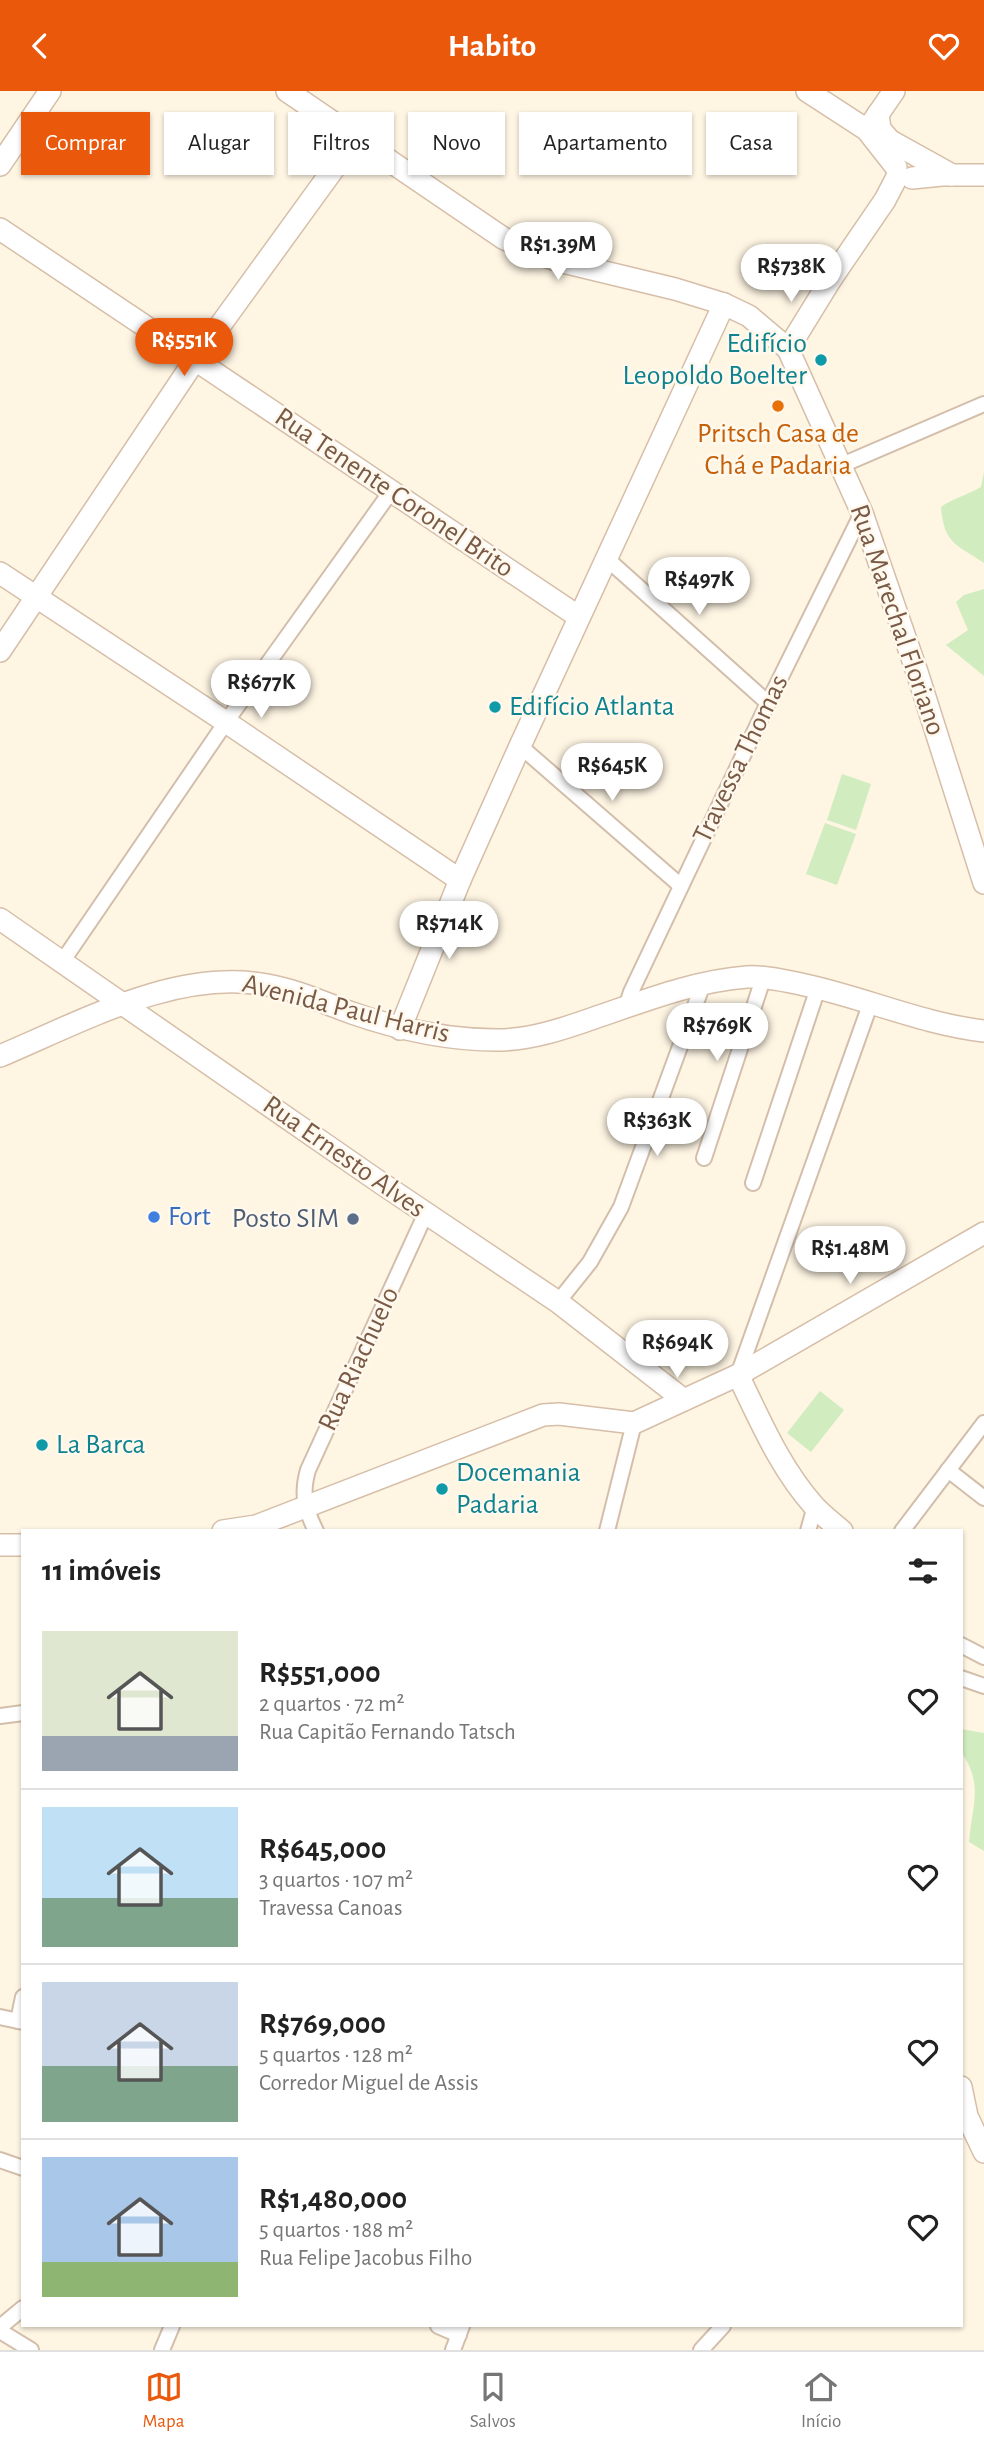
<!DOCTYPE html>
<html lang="pt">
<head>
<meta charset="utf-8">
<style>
	:root { --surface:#fff; --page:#f2f2f2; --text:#222; --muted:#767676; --line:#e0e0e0; --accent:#ea580c }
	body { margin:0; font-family:"Alegreya Sans",sans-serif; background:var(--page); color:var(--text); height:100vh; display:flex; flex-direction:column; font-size:26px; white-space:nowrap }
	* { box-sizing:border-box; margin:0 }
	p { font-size:23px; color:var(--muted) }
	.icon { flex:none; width:38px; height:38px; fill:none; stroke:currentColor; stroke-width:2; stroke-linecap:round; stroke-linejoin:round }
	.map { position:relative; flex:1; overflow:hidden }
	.panel { position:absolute; left:21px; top:1438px; width:942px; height:798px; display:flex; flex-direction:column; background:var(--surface); border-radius:0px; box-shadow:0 2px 5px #0004 }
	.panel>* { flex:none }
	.top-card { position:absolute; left:21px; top:21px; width:943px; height:63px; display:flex; gap:14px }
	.price { position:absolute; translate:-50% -60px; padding:0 16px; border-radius:24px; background:#fff; color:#222; font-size:23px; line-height:46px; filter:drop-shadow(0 2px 4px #0008) }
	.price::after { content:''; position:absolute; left:50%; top:42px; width:21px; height:16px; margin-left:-10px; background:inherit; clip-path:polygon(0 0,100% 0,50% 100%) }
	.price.active { background:var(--accent); color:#fff }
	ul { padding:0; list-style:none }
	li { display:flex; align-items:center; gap:21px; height:175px; padding:0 21px }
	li+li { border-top:2px solid var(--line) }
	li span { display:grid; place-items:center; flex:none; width:196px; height:140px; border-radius:0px; color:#555 }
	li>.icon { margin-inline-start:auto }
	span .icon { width:84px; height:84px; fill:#fffc; stroke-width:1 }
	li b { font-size:30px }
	h2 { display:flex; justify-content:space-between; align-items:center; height:84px; padding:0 21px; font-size:30px }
	.tag { padding:0 24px; border-radius:0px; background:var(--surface); box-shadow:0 2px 5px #0004; font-size:24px; line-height:63px }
	.tag.active { background:var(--accent); color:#fff }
	header { display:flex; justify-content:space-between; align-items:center; height:91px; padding:0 21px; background:var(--accent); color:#fff; font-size:32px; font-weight:700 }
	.menu { display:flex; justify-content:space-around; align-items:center; height:98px; border-top:2px solid var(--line); background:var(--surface); font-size:19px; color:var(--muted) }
	.menu a { display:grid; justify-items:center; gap:4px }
	.menu .active { color:var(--accent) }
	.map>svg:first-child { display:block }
	.green { fill:#d1edc0 }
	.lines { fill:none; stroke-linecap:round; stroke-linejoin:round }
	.street-casing { stroke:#d3beab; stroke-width:18 }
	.secondary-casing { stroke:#d6bea8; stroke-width:24 }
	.street { stroke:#fff; stroke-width:14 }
	.secondary { stroke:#fff; stroke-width:21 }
	.culture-dot { fill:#0f9aa8; stroke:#fff8ec; stroke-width:2.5 }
	.food-dot { fill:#e8710a; stroke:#fff8ec; stroke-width:2.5 }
	.shop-dot { fill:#3f7fe0; stroke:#fff8ec; stroke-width:2.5 }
	.service-dot { fill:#5c6f8a; stroke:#fff8ec; stroke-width:2.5 }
	.labels { text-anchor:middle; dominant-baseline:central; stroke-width:5; stroke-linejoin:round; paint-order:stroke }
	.culture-label { font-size:28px; fill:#0d838f; stroke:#fff8ec; text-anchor:start }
	.food-label { font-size:28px; fill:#c56008; stroke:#fff8ec }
	.street-label { font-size:28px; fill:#795a46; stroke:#fff8ec }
	.shop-label { font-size:28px; fill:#366cbe; stroke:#fff8ec; text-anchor:start }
	.service-label { font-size:28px; fill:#4e5e75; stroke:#fff8ec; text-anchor:end }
</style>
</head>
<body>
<header><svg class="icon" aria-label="back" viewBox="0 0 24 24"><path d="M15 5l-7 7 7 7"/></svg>Habito<svg class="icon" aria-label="heart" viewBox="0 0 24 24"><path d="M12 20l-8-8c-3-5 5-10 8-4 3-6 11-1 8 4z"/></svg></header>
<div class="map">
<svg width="984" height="2259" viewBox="0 0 984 2259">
	<rect width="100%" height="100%" fill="#fef5e3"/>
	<g class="green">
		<path d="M 984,381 L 984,472 C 956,453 944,453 941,416 C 949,409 970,403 981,396 Z"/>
		<polygon points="984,498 984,585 946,554 968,539 956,511 964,504"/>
		<polygon points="842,683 871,693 856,739 827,729"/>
		<polygon points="825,732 856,743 837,794 806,783"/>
		<polygon points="820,1300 844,1319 811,1361 787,1342"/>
		<path d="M 961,1638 L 984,1642 L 984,1760 L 969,1751 C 972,1714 984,1693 961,1661 Z"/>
	</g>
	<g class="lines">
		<defs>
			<g id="street">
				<polyline points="842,374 984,313"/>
				<polyline points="606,467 768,612"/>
				<polyline points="520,655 681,795"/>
				<polyline points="62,871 226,631 392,399"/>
				<polyline points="626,916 631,901 768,612 862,422"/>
				<polyline points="704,1067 763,888"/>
				<polyline points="753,1092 818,897"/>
				<polyline points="558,1211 590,1171 621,1116 703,893"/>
				<polyline points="738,1284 871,911"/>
				<polyline points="948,1379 984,1407"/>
				<path d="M 316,1440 C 305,1418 301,1403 308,1379 L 426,1122"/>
				<polyline points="607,1440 634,1332"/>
				<polyline points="808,1440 815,1415"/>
				<polyline points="902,1440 984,1332"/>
				<polyline points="961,1554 984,1566"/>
				<polyline points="961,1587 984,1595"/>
				<polyline points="0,1625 23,1622"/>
				<polyline points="0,1926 23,1931"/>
				<polyline points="18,1930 23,1906"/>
				<polyline points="0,2069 23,2077"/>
				<polyline points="438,2235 459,2244"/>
				<polyline points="0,2236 23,2217"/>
				<polyline points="0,2240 31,2259"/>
				<polyline points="162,2259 172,2235"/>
				<polyline points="453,2259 462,2235"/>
				<polyline points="701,2259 723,2235"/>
			</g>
			<g id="secondary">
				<polyline points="287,0 503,147 531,161 563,171 675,198 724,213 749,225 788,258 862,422 917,581 984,792"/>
				<polyline points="807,0 867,39 896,76"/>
				<polyline points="878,23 880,38 892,52"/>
				<polyline points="870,35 894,0"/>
				<polyline points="887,48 952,84"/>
				<polyline points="0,74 50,0"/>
				<polyline points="912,87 942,84 984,84"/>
				<polyline points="0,138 579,526"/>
				<polyline points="788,258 831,188 885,109 898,84"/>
				<polyline points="0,482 226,631 460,789"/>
				<polyline points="0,560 195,269 335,76 344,55 344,38"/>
				<polyline points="0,828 378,1090 558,1211 684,1309"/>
				<polyline points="400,938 460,789 520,655 724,213"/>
				<path d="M 0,965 C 81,931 177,877 267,894 C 297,899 324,912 352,922 C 398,938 447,949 497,949 C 530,949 563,938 594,927 C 644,910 694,890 747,886 C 766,885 787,890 805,894 C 865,907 923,933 984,940"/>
				<path d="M 738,1284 C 760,1329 780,1377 814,1415 C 822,1424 833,1432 842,1440"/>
				<polyline points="223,1440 256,1435 543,1324 559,1323 634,1332 738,1284 984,1142"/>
				<polyline points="0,1454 23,1454"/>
				<polyline points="961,1996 967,2025 984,2061"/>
			</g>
		</defs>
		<use href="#street" class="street-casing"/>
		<use href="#secondary" class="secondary-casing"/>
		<use href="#street" class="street"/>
		<use href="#secondary" class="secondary"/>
	</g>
	<g class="culture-dot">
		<circle cx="821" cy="269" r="7"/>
		<circle cx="495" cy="616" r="7"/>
		<circle cx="42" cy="1354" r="7"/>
		<circle cx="442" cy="1398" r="7"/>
	</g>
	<circle class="food-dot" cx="778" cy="315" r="7"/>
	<circle class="shop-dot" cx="154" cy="1126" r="7"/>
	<circle class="service-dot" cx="353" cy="1128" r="7"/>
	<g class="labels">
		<g class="culture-label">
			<text x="807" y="253" text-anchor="end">Edifício<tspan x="807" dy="32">Leopoldo Boelter</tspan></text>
			<text x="509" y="616">Edifício Atlanta</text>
			<text x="56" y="1354">La Barca</text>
			<text x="456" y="1382">Docemania<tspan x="456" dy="32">Padaria</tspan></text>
		</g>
		<g class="food-label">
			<text x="778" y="343">Pritsch Casa de<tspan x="778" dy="32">Chá e Padaria</tspan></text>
		</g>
		<g class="street-label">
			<text transform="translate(394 402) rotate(34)">Rua Tenente Coronel Brito</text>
			<text transform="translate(897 529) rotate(71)">Rua Marechal Floriano</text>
			<text transform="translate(741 668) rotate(-64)">Travessa Thomas</text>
			<text transform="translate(346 918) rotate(14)">Avenida Paul Harris</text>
			<text transform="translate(344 1066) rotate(35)">Rua Ernesto Alves</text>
			<text transform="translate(359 1268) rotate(-65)">Rua Riachuelo</text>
		</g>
		<g class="shop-label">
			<text x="168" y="1126">Fort</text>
		</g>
		<g class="service-label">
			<text x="339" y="1128">Posto SIM</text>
		</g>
	</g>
</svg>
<b class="price" style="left:558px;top:191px">R$1.39M</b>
<b class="price" style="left:791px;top:213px">R$738K</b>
<b class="price active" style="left:184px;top:287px">R$551K</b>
<b class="price" style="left:699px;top:526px">R$497K</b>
<b class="price" style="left:261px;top:629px">R$677K</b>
<b class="price" style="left:612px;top:712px">R$645K</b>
<b class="price" style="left:449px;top:870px">R$714K</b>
<b class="price" style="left:717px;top:972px">R$769K</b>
<b class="price" style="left:657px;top:1067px">R$363K</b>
<b class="price" style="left:850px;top:1195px">R$1.48M</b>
<b class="price" style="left:677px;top:1289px">R$694K</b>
<div class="top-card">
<a class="tag active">Comprar</a>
<a class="tag">Alugar</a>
<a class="tag">Filtros</a>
<a class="tag">Novo</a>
<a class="tag">Apartamento</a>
<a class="tag">Casa</a>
</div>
<section class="panel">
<h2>11 imóveis<svg class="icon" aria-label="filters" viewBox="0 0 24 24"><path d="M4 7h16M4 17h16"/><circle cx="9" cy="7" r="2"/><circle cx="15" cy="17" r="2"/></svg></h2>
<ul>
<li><span style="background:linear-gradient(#dfe7d0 75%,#9aa5b1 0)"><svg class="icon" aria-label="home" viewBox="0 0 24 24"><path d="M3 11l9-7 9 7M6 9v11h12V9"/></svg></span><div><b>R$551,000</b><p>2 quartos · 72 m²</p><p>Rua Capitão Fernando Tatsch</p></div><svg class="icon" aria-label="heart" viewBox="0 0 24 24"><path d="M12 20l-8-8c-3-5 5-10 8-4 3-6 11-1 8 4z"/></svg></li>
<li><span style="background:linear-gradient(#bfe0f5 65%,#7fa58c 0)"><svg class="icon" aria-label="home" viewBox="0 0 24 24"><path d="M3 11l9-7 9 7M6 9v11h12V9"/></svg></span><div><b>R$645,000</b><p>3 quartos · 107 m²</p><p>Travessa Canoas</p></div><svg class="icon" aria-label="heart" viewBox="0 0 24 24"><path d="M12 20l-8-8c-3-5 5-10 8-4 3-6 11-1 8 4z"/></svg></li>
<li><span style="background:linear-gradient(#c9d6e8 60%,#7fa58c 0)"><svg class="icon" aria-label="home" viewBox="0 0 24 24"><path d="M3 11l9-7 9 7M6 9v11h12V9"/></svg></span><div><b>R$769,000</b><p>5 quartos · 128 m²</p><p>Corredor Miguel de Assis</p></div><svg class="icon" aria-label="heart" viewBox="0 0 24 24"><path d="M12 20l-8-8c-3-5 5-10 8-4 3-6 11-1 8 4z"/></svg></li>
<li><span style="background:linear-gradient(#a9c7e8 75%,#8fb573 0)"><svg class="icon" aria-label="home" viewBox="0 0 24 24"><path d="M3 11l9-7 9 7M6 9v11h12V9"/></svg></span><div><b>R$1,480,000</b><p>5 quartos · 188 m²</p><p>Rua Felipe Jacobus Filho</p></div><svg class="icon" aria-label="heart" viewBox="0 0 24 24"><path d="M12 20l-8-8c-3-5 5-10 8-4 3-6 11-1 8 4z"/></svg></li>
</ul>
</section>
</div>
<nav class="menu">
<a class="active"><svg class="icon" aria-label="map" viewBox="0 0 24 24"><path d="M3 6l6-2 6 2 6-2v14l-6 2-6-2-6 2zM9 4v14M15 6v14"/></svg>Mapa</a>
<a><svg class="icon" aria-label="saved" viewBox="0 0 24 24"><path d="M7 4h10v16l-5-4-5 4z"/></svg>Salvos</a>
<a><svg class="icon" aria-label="home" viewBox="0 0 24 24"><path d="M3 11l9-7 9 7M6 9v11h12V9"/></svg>Início</a>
</nav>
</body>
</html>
